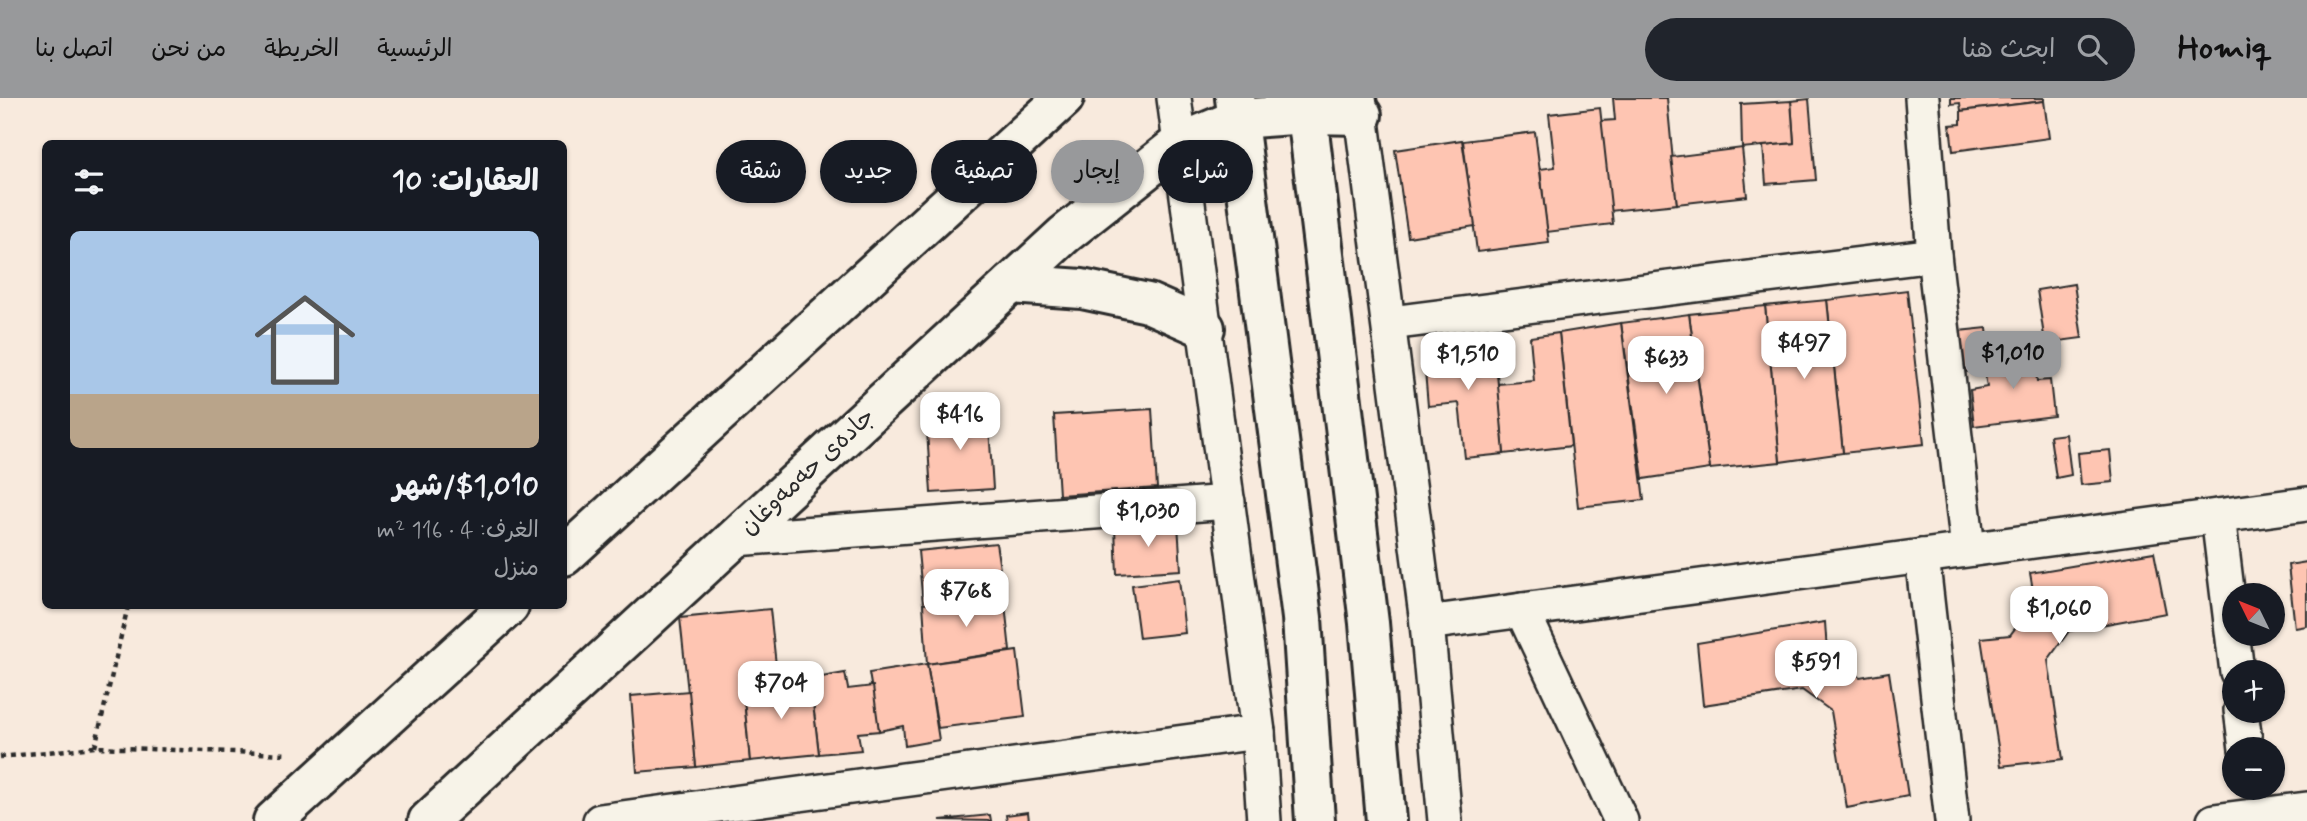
<!DOCTYPE html>
<html lang="ar">
<head>
<meta charset="utf-8">
<style>
	:root { --surface:#171b24; --page:#20242c; --text:#f1f3f6; --muted:#9ea1a6; --accent:#98999b }
	body { margin:0; font-family:Mynerve,"Playpen Sans Arabic",sans-serif; background:var(--page); color:var(--text); direction:rtl; height:100vh; display:flex; flex-direction:column; font-size:26px; white-space:nowrap }
	* { box-sizing:border-box; margin:0 }
	p { font-size:23px; color:var(--muted) }
	.icon { flex:none; width:38px; height:38px; fill:none; stroke:currentColor; stroke-width:2; stroke-linecap:round; stroke-linejoin:round }
	.map { position:relative; flex:1; overflow:hidden; direction:ltr }
	.details { position:absolute; left:42px; top:42px; width:525px; height:469px; display:flex; flex-direction:column; background:var(--surface); border-radius:10px; box-shadow:0 2px 5px #0004; direction:rtl }
	.details>* { flex:none }
	.top-card { position:absolute; left:588px; top:42px; width:665px; height:63px; direction:rtl; display:flex; gap:14px }
	.needle { width:46px; rotate:313deg }
	.fabs { position:absolute; left:2222px; top:485px; display:grid; gap:14px }
	.fabs a { display:grid; place-items:center; width:63px; height:63px; border-radius:50%; background:var(--surface); box-shadow:0 2px 5px #0004; font-size:35px }
	.price { position:absolute; translate:-50% -60px; padding:0 16px; border-radius:14px; background:#fff; color:#222; font-size:23px; line-height:46px; filter:drop-shadow(0 2px 4px #0008) }
	.price::after { content:''; position:absolute; left:50%; top:42px; width:21px; height:16px; margin-left:-10px; background:inherit; clip-path:polygon(0 0,100% 0,50% 100%) }
	.price.on { background:var(--accent); color:#111 }
	ul { padding:0; list-style:none }
	li { display:grid; align-content:center; gap:14px; height:371px; padding:0 28px }
	li span { display:grid; place-items:center; height:217px; border-radius:10px; color:#555 }
	li>.icon { margin-inline-start:auto }
	span .icon { width:126px; height:126px; fill:#fffc; stroke-width:1 }
	li b { font-size:30px }
	h2 { display:flex; justify-content:space-between; align-items:center; height:84px; padding:0 28px; font-size:30px }
	.chip { padding:0 24px; border-radius:32px; background:var(--surface); box-shadow:0 2px 5px #0004; font-size:24px; line-height:63px }
	.chip.on { background:var(--accent); color:#111 }
	header { display:flex; align-items:center; gap:42px; box-sizing:border-box; height:98px; padding:0 35px; background:var(--accent); color:#111 }
	header strong { font-size:33px }
	nav { display:flex; gap:38px; margin-inline-start:auto; font-size:24px }
	.search { width:490px; height:63px; background:var(--page); display:flex; align-items:center; gap:18px; box-sizing:border-box; padding:0 24px; border-radius:38px; color:var(--muted); font-size:26px }
	.map>svg:first-child { display:block }
	.building { fill:#fec5b2; stroke:#2b2b2b; stroke-width:2 }
	.lines { fill:none; stroke-linecap:round; stroke-linejoin:round }
	.minor-casing { stroke:#2b2b2b; stroke-width:38 }
	.secondary-casing { stroke:#2b2b2b; stroke-width:44 }
	.primary-casing { stroke:#2b2b2b; stroke-width:44 }
	.path { stroke:#2b2b2b; stroke-width:4.5; stroke-dasharray:5 5; stroke-linecap:butt }
	.minor { stroke:#f7f3e8; stroke-width:33 }
	.secondary { stroke:#f7f3e8; stroke-width:38 }
	.primary { stroke:#f7f3e8; stroke-width:38 }
	.labels { text-anchor:middle; dominant-baseline:central; stroke-width:7; stroke-linejoin:round; paint-order:stroke }
	.street-label { font-size:24px; fill:#2b2b2b; stroke:#f7f3e8 }
</style>
</head>
<body>
<header>
<strong>Homiq</strong>
<div class="search"><svg class="icon" aria-label="search" viewBox="0 0 24 24"><circle cx="10" cy="10" r="6"/><path d="M15 15l6 6"/></svg>ابحث هنا</div>
<nav><a>الرئيسية</a><a>الخريطة</a><a>من نحن</a><a>اتصل بنا</a></nav>
</header>
<div class="map">
<svg width="2307" height="723" viewBox="0 0 2307 723">
	<rect width="100%" height="100%" fill="#f8eadd"/>
	<filter id="ink" filterUnits="userSpaceOnUse"><feTurbulence type="fractalNoise" baseFrequency=".0143" numOctaves="2"/><feDisplacementMap in="SourceGraphic" scale="14" xChannelSelector="R" yChannelSelector="G"/><feConvolveMatrix kernelMatrix="1 2 1 2 8 2 1 2 1" color-interpolation-filters="sRGB"/></filter>
	<g filter="url(#ink)">
		<g class="building">
			<polygon points="1613,0 1667,0 1677,106 1610,113 1601,23 1615,22"/>
			<polygon points="1951,0 2044,0 2044,3 1961,13 1960,5 1951,6"/>
			<polygon points="1809,1 1816,82 1766,86 1763,48 1794,45 1791,3"/>
			<polygon points="1791,3 1794,45 1742,50 1741,6"/>
			<polygon points="2044,3 2049,40 1953,53 1950,27 1961,26 1961,13"/>
			<polygon points="1600,10 1613,126 1547,134 1540,71 1555,69 1549,16"/>
			<polygon points="1535,34 1549,145 1477,154 1463,43"/>
			<polygon points="1462,42 1475,128 1408,139 1395,52"/>
			<polygon points="1742,50 1747,98 1677,106 1671,59"/>
			<polygon points="2074,186 2082,240 2045,245 2037,192"/>
			<polygon points="1907,192 1924,346 1843,355 1827,202"/>
			<polygon points="1827,202 1843,355 1780,364 1765,208"/>
			<polygon points="1765,208 1780,364 1710,371 1689,216"/>
			<polygon points="1689,216 1710,371 1643,381 1621,225"/>
			<polygon points="1621,225 1644,402 1578,409 1559,235"/>
			<polygon points="1987,230 1991,271 1964,274 1959,233"/>
			<polygon points="1559,235 1571,348 1504,356 1497,286 1534,283 1530,239"/>
			<polygon points="1494,241 1504,356 1465,360 1459,305 1428,308 1423,249"/>
			<polygon points="2033,246 2037,283 2050,282 2054,318 1974,328 1970,292 1987,289 1985,277 2005,275 2002,249"/>
			<polygon points="1152,311 1157,390 1059,397 1054,317"/>
			<polygon points="988,313 993,391 931,395 926,317"/>
			<polygon points="2066,336 2071,377 2056,380 2050,338"/>
			<polygon points="2110,352 2113,384 2081,387 2078,355"/>
			<polygon points="1178,426 1181,472 1117,476 1115,430"/>
			<polygon points="996,445 1004,497 923,506 918,453"/>
			<polygon points="2154,454 2166,515 2069,533 2048,562 2063,661 2001,668 1981,540 2010,537 2035,504 2030,475"/>
			<polygon points="2307,464 2307,528 2295,530 2288,467"/>
			<polygon points="1179,481 1185,535 1139,540 1132,487"/>
			<polygon points="1004,497 1010,553 927,566 923,506"/>
			<polygon points="770,511 778,586 743,590 750,663 696,669 680,520"/>
			<polygon points="1825,524 1827,554 1860,579 1889,574 1908,698 1847,710 1831,613 1802,592 1703,607 1697,545"/>
			<polygon points="1017,553 1025,619 938,630 927,566"/>
			<polygon points="927,566 939,642 905,648 903,628 879,633 869,575"/>
			<polygon points="845,575 848,591 873,588 879,633 858,635 861,652 819,656 810,581"/>
			<polygon points="810,581 819,656 750,663 743,590"/>
			<polygon points="689,593 696,669 637,674 631,598"/>
			<polygon points="1028,714 1029,723 1045,723 1007,723 1006,717"/>
			<polygon points="990,717 991,723 940,722"/>
		</g>
		<g class="lines">
			<defs>
				<g id="minor">
					<polyline points="1174,0 1258,634 1264,723"/>
					<polyline points="1359,0 1427,525 1445,723"/>
					<polyline points="1922,0 1934,157 1968,451"/>
					<polyline points="1390,225 1934,157"/>
					<polyline points="2218,418 2237,574"/>
					<polyline points="736,441 1228,404"/>
					<polyline points="1922,458 1952,723"/>
					<polyline points="1522,512 1621,723"/>
					<polyline points="1427,525 2307,406"/>
					<polyline points="2241,612 2246,651"/>
					<polyline points="600,723 1258,634"/>
					<polyline points="2214,723 2307,711"/>
				</g>
				<g id="secondary">
					<polyline points="1235,0 1302,520 1315,723"/>
					<polyline points="1305,0 1369,525 1386,723"/>
				</g>
				<g id="primary">
					<polyline points="1011,186 1082,191 1148,205 1205,230"/>
					<polyline points="564,458 1064,0"/>
					<polyline points="273,723 509,508"/>
					<polyline points="428,723 1064,137 1180,45 1237,21 1307,16 1362,17"/>
				</g>
			</defs>
			<use href="#minor" class="minor-casing"/>
			<use href="#secondary" class="secondary-casing"/>
			<use href="#primary" class="primary-casing"/>
			<g class="path">
				<polyline points="95,649 128,508"/>
				<polyline points="0,659 95,649 288,656"/>
			</g>
			<use href="#minor" class="minor"/>
			<use href="#secondary" class="secondary"/>
			<use href="#primary" class="primary"/>
		</g>
	</g>
	<g class="labels">
		<g class="street-label">
			<text transform="translate(808 374) rotate(-43)">جادەی حەمەوغان</text>
		</g>
	</g>
</svg>
<div class="fabs">
<a><svg class="needle" viewBox="-14 -14 28 28"><path d="M0-13l5 13h-10z" fill="#e53935"/><path d="M0 13l5-13h-10z" fill="#9ea1a6"/></svg></a>
<a>+</a>
<a>−</a>
</div>
<b class="price" style="left:1804px;top:283px">$497</b>
<b class="price on" style="left:2013px;top:293px">$1,010</b>
<b class="price" style="left:1468px;top:294px">$1,510</b>
<b class="price" style="left:1666px;top:298px">$633</b>
<b class="price" style="left:960px;top:354px">$416</b>
<b class="price" style="left:1148px;top:451px">$1,030</b>
<b class="price" style="left:966px;top:531px">$768</b>
<b class="price" style="left:2059px;top:548px">$1,060</b>
<b class="price" style="left:1816px;top:602px">$591</b>
<b class="price" style="left:781px;top:623px">$704</b>
<div class="top-card">
<a class="chip">شراء</a>
<a class="chip on">إيجار</a>
<a class="chip">تصفية</a>
<a class="chip">جديد</a>
<a class="chip">شقة</a>
</div>
<section class="details">
<h2>العقارات: 10<svg class="icon" aria-label="filters" viewBox="0 0 24 24"><path d="M4 7h16M4 17h16"/><circle cx="9" cy="7" r="2"/><circle cx="15" cy="17" r="2"/></svg></h2>
<ul>
<li><span style="background:linear-gradient(#a9c7e8 75%,#b9a48a 0)"><svg class="icon" aria-label="home" viewBox="0 0 24 24"><path d="M3 11l9-7 9 7M6 9v11h12V9"/></svg></span><div><b>$1,010/شهر</b><p>الغرف: 4 · 116 m²</p><p>منزل</p></div></li>
</ul>
</section>
</div>
</body>
</html>
